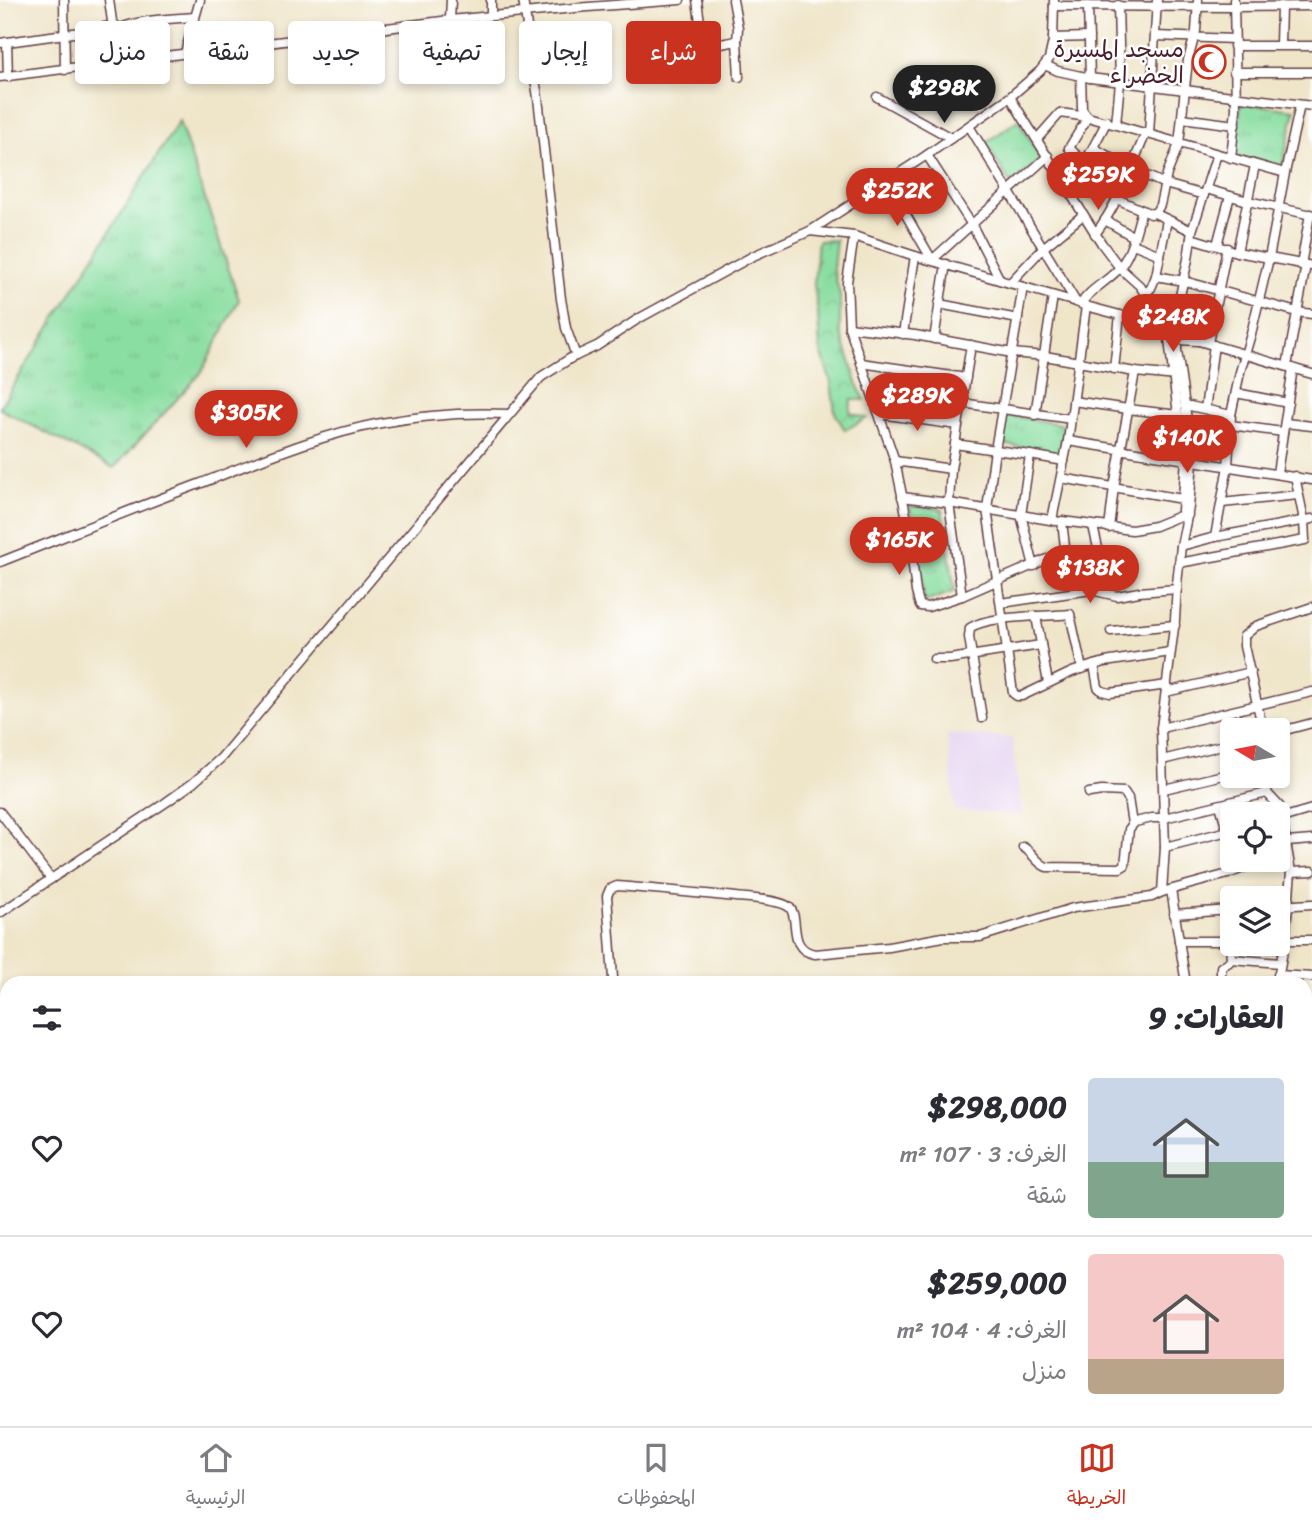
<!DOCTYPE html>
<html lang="ar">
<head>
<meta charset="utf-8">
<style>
	:root { --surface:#fff; --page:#f7f7f7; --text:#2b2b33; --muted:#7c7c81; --line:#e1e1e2; --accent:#c8321e }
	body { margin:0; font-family:Sriracha,"Playpen Sans Arabic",sans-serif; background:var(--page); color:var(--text); direction:rtl; height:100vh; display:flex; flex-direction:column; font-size:26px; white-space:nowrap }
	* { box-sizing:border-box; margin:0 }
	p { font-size:23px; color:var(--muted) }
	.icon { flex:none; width:38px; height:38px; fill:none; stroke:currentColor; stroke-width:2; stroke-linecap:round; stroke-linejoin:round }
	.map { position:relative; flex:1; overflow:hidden; direction:ltr }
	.details { position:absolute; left:0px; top:976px; width:1312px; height:450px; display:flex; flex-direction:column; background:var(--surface); border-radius:21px 21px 0 0; box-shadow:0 4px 10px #0003; direction:rtl }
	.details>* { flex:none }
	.guide { position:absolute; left:21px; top:21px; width:700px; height:63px; direction:rtl; display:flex; gap:14px }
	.needle { width:46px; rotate:280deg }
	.fabs { position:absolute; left:1220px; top:718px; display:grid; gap:14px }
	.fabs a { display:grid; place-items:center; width:70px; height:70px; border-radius:7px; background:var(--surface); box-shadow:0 4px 10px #0003; font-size:35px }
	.price { position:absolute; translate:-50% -60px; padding:0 16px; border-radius:24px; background:var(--accent); color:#fff; font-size:23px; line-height:46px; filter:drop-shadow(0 2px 4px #0008) }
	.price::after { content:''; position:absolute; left:50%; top:42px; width:21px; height:16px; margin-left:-10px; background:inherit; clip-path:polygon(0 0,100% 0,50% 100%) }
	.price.selected { background:#222; color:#fff }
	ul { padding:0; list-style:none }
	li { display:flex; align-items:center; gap:21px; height:175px; padding:0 28px }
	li+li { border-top:2px solid var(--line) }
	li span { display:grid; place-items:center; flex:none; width:196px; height:140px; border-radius:7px; color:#555 }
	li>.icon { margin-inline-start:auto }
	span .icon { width:84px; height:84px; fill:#fffc; stroke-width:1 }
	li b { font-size:30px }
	h2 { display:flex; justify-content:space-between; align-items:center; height:84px; padding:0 28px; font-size:30px }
	.pill { padding:0 24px; border-radius:7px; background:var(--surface); box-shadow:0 4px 10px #0003; font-size:24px; line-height:63px }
	.pill.selected { background:var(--accent); color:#fff }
	.dock { display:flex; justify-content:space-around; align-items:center; height:98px; border-top:2px solid var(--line); background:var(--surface); font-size:19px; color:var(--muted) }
	.dock a { display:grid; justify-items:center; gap:4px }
	.dock .selected { color:var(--accent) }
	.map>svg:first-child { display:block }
	.built { fill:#e5d3f1 }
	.grass { fill:url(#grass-tufts); stroke:#6a7e66; stroke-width:2 }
	.park { fill:url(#park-crowns); stroke:#6a7e66; stroke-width:2 }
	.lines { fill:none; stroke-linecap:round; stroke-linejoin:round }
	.minor-casing { stroke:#633d43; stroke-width:11 }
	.minor { stroke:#fff; stroke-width:8 }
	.labels { text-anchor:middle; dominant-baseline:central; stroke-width:5; stroke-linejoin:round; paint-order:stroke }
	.poi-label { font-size:23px; fill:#4a1f2b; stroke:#fff; text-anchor:end }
</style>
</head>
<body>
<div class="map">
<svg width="1312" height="1426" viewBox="0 0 1312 1426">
	<defs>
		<pattern id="grass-tufts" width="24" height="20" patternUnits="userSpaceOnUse" patternTransform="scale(1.75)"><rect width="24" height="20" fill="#8adea1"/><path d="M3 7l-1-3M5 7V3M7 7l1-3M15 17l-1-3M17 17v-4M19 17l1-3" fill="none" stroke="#79be8b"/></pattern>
		<pattern id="park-crowns" width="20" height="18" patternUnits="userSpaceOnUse" patternTransform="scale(1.75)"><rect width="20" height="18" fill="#8adea1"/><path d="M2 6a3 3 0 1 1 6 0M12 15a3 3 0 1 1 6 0" fill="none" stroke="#79be8b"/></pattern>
	</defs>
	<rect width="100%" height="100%" fill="#fff"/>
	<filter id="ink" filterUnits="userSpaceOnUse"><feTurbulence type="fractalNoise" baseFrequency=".0143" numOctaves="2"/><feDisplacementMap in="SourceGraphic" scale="14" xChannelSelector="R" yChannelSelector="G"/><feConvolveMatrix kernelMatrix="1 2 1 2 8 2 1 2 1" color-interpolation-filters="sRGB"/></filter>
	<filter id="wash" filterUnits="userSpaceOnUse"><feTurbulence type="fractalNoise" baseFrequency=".00686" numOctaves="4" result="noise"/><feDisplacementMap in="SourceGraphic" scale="28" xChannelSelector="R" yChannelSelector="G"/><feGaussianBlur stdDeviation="1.57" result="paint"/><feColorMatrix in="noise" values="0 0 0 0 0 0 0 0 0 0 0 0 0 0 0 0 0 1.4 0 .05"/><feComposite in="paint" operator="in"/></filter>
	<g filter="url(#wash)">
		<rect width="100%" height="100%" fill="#efe5c9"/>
		<polygon class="built" points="947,734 1012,738 1022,815 955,810"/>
		<g class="grass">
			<polygon points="1241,103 1295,110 1282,168 1235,157"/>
			<polygon points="1018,120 1041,159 1011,185 986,143"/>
			<polygon points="179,121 239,300 201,373 114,468 0,409 0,407"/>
			<polygon points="1006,415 1065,425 1060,454 1002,444"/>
			<polygon points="910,506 942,509 955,591 925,602"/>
		</g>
		<polygon class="park" points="836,240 833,269 840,295 840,331 859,389 865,400 851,400 850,413 867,418 845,430 835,413 831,382 820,348 818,313 814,284 818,241"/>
	</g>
	<g filter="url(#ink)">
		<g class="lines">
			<defs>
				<g id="minor">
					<polyline points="64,0 65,70"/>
					<polyline points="109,0 112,21 124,36 125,61"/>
					<polyline points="523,0 538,98 561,299 566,328 576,356"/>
					<polyline points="697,0 703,45 710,46 737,41"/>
					<polyline points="733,0 738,28 737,41 739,77"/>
					<polyline points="1054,6 1234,7 1312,6"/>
					<polyline points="1088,6 1090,78"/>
					<polyline points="491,16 491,0"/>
					<polyline points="450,20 451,0"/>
					<path d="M 118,29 C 141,19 170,19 194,17"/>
					<polyline points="1156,36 1234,39"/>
					<polyline points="1053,38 1089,37"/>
					<polyline points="7,42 8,77"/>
					<polyline points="0,43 80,32 115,25"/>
					<polyline points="1280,45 1281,6"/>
					<polyline points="1234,46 1312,46"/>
					<polyline points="185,53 200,0"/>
					<polyline points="1045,65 1058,71 1090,78 1312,106"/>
					<polyline points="1234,72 1312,72"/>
					<polyline points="1081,76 1082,109 1088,117 1285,173"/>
					<polyline points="0,77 450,20 575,8 680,0"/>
					<polyline points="877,97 951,138"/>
					<polyline points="1010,97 1102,244 1120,268 1140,286 1154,308 1167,322 1178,415 1185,451 1186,460 1182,510 1183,518"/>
					<polyline points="1182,118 1235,125"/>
					<polyline points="1116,124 1120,82 1118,5"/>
					<polyline points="969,126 1076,302"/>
					<polyline points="1149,134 1157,0"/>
					<polyline points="1037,139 1060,113 1088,117 1069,148 1084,162"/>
					<polyline points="1094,148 1131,169 1165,184 1204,195"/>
					<polyline points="927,155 972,225 1000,280"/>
					<polyline points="1231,158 1236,109 1234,0"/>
					<polyline points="887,182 932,260 1048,156"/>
					<polyline points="1065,184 1089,155 1107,121"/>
					<polyline points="1206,189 1248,201 1312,215"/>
					<polyline points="1117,199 1151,214 1156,212 1160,205 1167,174 1179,144 1188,60 1196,31 1198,0"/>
					<polyline points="1154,213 1192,231"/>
					<polyline points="1105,220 1134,237"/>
					<polyline points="810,231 854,236 915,256 1076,302 1086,306 1120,315 1177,340 1199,341"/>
					<path d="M 1095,234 C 1118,205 1131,167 1146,133"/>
					<polyline points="854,236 847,282 849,327 895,461 908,524 916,592 920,606 928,607 962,596 1061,553 1065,547 1062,521 1132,530 1155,526 1182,515 1188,515"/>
					<polyline points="1191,238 1237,252 1312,266"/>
					<polyline points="1133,244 1160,255"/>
					<polyline points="1217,245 1230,196"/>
					<polyline points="1237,252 1255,165"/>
					<polyline points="1301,265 1310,214"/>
					<polyline points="1156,276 1167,220"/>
					<polyline points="1010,283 1043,248 1083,215"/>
					<polyline points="1023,287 995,450 987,509 1013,693 1017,696 1022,696 1072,672 1094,665 1105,662 1170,652"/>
					<polyline points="1146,293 1151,288 1156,276 1184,281 1297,312 1312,314"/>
					<polyline points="939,304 1018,319"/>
					<path d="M 1081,304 C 1090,288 1110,281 1121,266 C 1133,249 1136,229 1142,210"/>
					<polyline points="849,327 915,335 1012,353 1045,356 1135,372 1114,487 1109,528"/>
					<polyline points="1173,328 1188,259 1192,231 1217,154"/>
					<polyline points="1178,329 1199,341 1312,374"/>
					<polyline points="903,334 915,256"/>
					<polyline points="934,339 946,264"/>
					<polyline points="1208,343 1227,248"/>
					<polyline points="861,363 966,378"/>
					<polyline points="1287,366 1306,265"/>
					<polyline points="1114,369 1120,315"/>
					<polyline points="1135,372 1177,376"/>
					<polyline points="1236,393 1288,403"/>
					<polyline points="1073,401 1128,409 1178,415"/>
					<polyline points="962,403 1071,419"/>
					<polyline points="1185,405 1231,415"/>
					<polyline points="1205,409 1214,345"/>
					<polyline points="880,414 958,425"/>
					<polyline points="1035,415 1053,296"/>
					<polyline points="1285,423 1312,426"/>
					<polyline points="1230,425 1283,432"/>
					<polyline points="1068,441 1312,480"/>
					<polyline points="955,444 1030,455 1021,515 1034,566"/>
					<polyline points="1030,455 1064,461"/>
					<polyline points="895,461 951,469"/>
					<polyline points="1277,473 1293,368"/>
					<polyline points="1061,478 1182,499"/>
					<polyline points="902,497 949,503 1056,521"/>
					<polyline points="1222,503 1298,495"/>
					<polyline points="1052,520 1068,441 1086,306"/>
					<polyline points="1093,526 1108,593"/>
					<polyline points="1215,537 1228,466 1231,415 1240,372 1251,334 1269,258 1285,173 1300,105"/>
					<polyline points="1181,546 1215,537 1312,519"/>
					<path d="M 0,562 C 66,536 132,509 199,484 C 258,461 318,435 381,423 C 423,415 466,412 509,414"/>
					<polyline points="1179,563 1305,540 1304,520 1295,476"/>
					<polyline points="962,596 949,503 951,469 971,345"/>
					<polyline points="1001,603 1091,590 1117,596 1139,592 1177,589"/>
					<polyline points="1036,616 1048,683"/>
					<polyline points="1111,631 1175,625"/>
					<polyline points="934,659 950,659 1041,645"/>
					<polyline points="1094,665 1098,687 1102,691 1110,693 1167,685"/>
					<polyline points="1166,692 1251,672"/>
					<path d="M 982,718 L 969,637 L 970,628 C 988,615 1046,617 1070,614 L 1082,669"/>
					<polyline points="1161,728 1312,692"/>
					<polyline points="1263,730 1244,646 1244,636 1256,626 1312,607"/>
					<polyline points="1278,732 1312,723"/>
					<polyline points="1162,760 1232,743"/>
					<polyline points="1267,775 1267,793 1280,807 1291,872 1285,940 1277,984"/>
					<polyline points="1164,789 1232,773"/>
					<polyline points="1089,793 1102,791 1124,792 1128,798 1132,824"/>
					<polyline points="1220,805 1232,847"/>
					<polyline points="0,812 51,879"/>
					<polyline points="1278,819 1312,809"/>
					<polyline points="1287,842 1312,840"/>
					<path d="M 1023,847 C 1033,852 1036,863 1047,867 L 1120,868 L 1125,865 L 1129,829 L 1135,822 L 1152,818 L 1164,818 L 1267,793"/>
					<polyline points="1165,847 1232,830"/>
					<polyline points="1235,859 1238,870"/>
					<polyline points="1291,872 1312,871"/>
					<polyline points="1171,890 1186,984"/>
					<polyline points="1162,892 1165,847 1161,728 1175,620 1177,584 1181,546 1189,507 1193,462 1177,350 1177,340 1180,330"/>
					<polyline points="1278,906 1312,904"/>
					<polyline points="0,913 165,803 193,783 221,758 541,377 571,358 597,346 638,319 753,256 810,231 927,155 1010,97 1040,71 1049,59 1053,41 1054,0"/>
					<polyline points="1174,914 1231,910"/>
					<polyline points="1278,940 1312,940"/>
					<polyline points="1179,941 1232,941"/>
					<polyline points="1231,959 1280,963"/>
					<polyline points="1278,975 1312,977"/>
					<path d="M 612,984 L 613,978 L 607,896 L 610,889 L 617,886 C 657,889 696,893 736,897 C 747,898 781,900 789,907 C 801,917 786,949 815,954 L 889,947 L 943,937 L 980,937 L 1073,908 L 1152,897 L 1162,892 L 1228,874 L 1266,859"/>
					<polyline points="1221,984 1221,967 1229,962 1231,959 1228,910"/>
					<polyline points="1306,1016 1312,1016"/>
					<polyline points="1306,1059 1312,1060"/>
					<polyline points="1306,1104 1312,1104"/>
					<polyline points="1219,1419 1219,1426"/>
				</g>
			</defs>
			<use href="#minor" class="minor-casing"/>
			<use href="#minor" class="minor"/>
		</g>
	</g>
	<defs>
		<symbol id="mosque-ring" viewBox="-11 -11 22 22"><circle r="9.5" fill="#fff" stroke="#c8321e" stroke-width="1.5"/><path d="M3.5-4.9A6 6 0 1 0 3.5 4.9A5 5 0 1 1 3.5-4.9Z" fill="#c8321e"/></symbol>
	</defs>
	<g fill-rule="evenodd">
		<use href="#mosque-ring" x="1190" y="43" width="38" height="38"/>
	</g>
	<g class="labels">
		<g class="poi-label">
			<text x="1184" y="49">مسجد المسيرة<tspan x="1184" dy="26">الخضراء</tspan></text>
		</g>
	</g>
</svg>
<div class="fabs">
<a><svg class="needle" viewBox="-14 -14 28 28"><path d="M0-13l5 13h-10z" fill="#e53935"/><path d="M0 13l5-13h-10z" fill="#7c7c81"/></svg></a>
<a><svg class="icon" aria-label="locate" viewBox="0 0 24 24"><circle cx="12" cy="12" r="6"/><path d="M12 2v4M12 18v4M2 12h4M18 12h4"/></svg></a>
<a><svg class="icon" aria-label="layers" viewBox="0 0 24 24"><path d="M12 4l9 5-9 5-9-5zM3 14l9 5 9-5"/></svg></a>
</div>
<b class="price selected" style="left:944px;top:125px">$298K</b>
<b class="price" style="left:1098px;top:212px">$259K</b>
<b class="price" style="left:897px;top:228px">$252K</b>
<b class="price" style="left:1173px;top:354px">$248K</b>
<b class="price" style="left:917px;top:433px">$289K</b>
<b class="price" style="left:246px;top:450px">$305K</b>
<b class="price" style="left:1187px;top:475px">$140K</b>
<b class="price" style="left:899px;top:577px">$165K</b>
<b class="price" style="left:1090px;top:605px">$138K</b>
<div class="guide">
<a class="pill selected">شراء</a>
<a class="pill">إيجار</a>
<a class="pill">تصفية</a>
<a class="pill">جديد</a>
<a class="pill">شقة</a>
<a class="pill">منزل</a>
</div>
<section class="details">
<h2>العقارات: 9<svg class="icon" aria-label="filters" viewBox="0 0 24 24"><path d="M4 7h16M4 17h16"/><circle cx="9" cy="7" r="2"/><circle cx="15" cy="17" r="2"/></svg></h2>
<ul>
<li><span style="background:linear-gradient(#c9d6e8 60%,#7fa58c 0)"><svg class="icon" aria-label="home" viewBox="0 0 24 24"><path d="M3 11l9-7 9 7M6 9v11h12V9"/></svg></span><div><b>$298,000</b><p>الغرف: 3 · 107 m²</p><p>شقة</p></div><svg class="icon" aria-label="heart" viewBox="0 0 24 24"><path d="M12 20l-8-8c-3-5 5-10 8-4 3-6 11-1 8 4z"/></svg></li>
<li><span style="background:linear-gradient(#f6c9c9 75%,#b9a48a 0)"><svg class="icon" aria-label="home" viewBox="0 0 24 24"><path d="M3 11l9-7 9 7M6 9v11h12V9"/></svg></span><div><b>$259,000</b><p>الغرف: 4 · 104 m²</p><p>منزل</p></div><svg class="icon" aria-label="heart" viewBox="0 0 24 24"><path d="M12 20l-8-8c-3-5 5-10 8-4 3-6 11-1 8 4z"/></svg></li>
</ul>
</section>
</div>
<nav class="dock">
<a class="selected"><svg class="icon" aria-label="map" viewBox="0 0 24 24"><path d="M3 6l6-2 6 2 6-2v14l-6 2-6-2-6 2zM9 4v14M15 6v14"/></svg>الخريطة</a>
<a><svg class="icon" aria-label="saved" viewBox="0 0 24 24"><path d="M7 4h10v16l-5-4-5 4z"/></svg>المحفوظات</a>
<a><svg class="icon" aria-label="home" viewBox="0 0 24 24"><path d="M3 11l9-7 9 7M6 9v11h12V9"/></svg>الرئيسية</a>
</nav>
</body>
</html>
